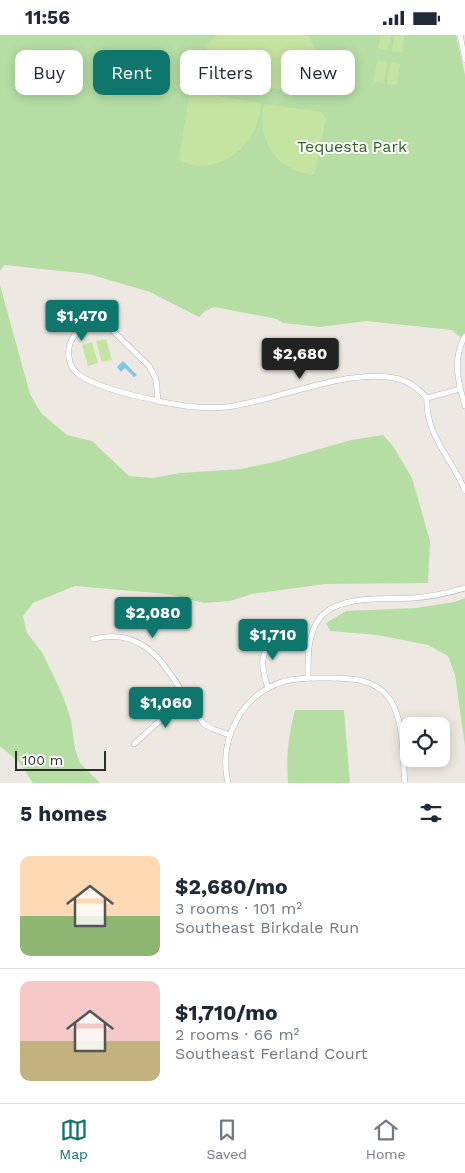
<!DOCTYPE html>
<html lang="en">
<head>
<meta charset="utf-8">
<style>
	:root { --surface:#fff; --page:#f6f6f7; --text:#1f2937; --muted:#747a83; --line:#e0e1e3; --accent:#0f766e }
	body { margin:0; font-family:"Work Sans",sans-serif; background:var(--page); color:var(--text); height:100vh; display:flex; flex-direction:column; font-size:19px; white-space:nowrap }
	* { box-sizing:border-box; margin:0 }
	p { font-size:16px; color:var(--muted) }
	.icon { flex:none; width:28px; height:28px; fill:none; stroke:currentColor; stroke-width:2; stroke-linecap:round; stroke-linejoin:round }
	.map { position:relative; height:748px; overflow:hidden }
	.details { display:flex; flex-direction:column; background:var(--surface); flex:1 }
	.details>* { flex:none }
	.top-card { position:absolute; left:15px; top:15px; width:435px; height:45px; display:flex; gap:10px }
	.buttons { position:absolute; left:400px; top:682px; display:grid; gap:10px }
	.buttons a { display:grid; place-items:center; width:50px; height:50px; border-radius:10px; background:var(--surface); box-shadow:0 2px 12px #0003; font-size:25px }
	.scale { position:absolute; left:15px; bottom:12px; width:91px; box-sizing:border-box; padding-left:5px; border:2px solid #2d2d2d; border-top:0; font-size:14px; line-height:18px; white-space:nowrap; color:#2d2d2d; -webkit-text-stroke:4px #fff; paint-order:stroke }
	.price { position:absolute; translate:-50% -42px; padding:0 11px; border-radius:5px; background:var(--accent); color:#fff; font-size:16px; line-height:32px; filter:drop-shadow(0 1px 2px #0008) }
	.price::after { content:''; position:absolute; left:50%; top:30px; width:15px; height:11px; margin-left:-8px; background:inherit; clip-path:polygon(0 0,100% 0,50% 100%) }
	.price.current { background:#222; color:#fff }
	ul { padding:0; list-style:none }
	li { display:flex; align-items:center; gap:15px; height:125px; padding:0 20px }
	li+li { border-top:1px solid var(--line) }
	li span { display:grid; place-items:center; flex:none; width:140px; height:100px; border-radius:10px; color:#555 }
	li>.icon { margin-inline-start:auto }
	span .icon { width:60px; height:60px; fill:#fffc; stroke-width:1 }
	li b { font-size:21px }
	h2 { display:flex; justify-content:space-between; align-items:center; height:60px; padding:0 20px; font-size:21px }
	.tag { padding:0 18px; border-radius:10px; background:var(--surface); box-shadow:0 2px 12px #0003; font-size:18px; line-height:45px }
	.tag.current { background:var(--accent); color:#fff }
	.status { display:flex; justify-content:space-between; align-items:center; height:35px; padding:0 25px; background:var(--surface); direction:ltr }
	.status svg { height:14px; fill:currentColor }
	.dock { display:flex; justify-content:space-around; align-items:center; height:70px; border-top:1px solid var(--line); background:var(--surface); font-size:14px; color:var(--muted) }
	.dock a { display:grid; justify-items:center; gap:2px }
	.dock .current { color:var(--accent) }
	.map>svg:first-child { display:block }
	.green { fill:#b6dea4 }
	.pitch { fill:#c6e4a1 }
	.water { fill:#80c7e4 }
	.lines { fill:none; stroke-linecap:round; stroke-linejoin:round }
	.minor-casing { stroke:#b5b7bf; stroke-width:6 }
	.minor { stroke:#fff; stroke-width:5 }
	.labels { text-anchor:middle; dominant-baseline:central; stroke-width:4; stroke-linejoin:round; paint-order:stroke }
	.park-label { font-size:16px; fill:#2f6523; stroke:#fff }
</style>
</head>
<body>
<div class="status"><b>11:56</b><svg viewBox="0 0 49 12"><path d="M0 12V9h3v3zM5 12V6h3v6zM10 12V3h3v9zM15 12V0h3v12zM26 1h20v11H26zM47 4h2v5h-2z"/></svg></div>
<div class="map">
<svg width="465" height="748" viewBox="0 0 465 748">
	<rect width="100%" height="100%" fill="#ede9e2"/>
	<g class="green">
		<polygon points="0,0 456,0 465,40 465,306 452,295 366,286 320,292 283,288 277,284 214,272 205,276 199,282 150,257 89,239 4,230 0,236"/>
		<polygon points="0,250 30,359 41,378 67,400 92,406 129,441 153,443 180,438 241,434 274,427 351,405 383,400 393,411 412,443 430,506 428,548 325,549 252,559 230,566 204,568 167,559 75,551 33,568 23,581 27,598 42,617 63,661 71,685 75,714 80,728 100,748 33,748 19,727 0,711"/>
		<polygon points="465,563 465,711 455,640 448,621 428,610 377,600 330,596 326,588 346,576 416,573 455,567"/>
		<path d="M 295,675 L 344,675 L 350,748 L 288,748 C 286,720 288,702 295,675 Z"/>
	</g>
	<g class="pitch">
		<path d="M 218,0 L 308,0 L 331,43 C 314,48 296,54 278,54 C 250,52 219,36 205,11 Z"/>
		<polygon points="381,0 391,0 388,15 378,13"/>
		<polygon points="395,0 405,0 402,17 392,16"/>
		<polygon points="377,25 387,27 384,48 374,47"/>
		<polygon points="390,27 400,29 397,50 387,49"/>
		<path d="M 193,57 L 261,68 C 260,75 259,84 256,91 C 244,121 209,141 179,125 L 189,60 Z"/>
		<path d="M 264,69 L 322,77 L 326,84 L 314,140 C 275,135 257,106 264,69 Z"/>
		<polygon points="106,304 112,325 102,327 96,306"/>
		<polygon points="92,307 98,328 88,331 82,310"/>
	</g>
	<polygon class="water" points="123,326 137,340 134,342 125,333 121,337 117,332"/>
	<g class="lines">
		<defs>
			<g id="minor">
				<polyline points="460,0 465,25"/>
				<path d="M 92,289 L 102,290 L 111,294 L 149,331 L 156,344 L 158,366 C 136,361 93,352 77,338 C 70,332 68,322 69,313 C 71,300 81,293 92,289 Z"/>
				<path d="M 465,301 C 452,324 458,347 465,371"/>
				<path d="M 427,363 C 425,401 453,424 465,456"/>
				<polyline points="427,363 460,354"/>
				<path d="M 158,366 C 180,371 203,374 226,372 C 277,366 351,331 399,344 C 411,347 419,355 427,363"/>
				<path d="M 93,604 C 151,589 170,641 197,680 L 204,689 L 213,694 L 229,700"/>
				<path d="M 308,643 C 308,623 307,601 319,584 C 338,559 384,565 413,563 C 431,562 448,558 465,553"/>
				<path d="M 268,653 C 259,627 259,613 286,600"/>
				<polyline points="134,709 162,684 172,670 184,662"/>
				<path d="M 228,748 C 218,705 241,659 285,646 C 300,642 315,643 330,643 C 352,643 375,644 389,663 C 405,686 402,721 405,748"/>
			</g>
		</defs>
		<use href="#minor" class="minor-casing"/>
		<use href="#minor" class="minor"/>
	</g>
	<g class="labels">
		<g class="park-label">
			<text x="352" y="111">Tequesta Park</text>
		</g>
	</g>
</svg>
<div class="buttons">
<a><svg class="icon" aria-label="locate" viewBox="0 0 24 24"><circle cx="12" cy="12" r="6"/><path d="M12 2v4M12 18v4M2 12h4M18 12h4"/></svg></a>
</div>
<div class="scale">100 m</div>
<b class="price" style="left:82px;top:307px">$1,470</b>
<b class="price current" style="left:300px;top:345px">$2,680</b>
<b class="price" style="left:153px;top:604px">$2,080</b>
<b class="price" style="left:273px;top:626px">$1,710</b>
<b class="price" style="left:166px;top:694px">$1,060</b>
<div class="top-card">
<a class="tag">Buy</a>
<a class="tag current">Rent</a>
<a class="tag">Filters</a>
<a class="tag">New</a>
</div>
</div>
<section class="details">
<h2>5 homes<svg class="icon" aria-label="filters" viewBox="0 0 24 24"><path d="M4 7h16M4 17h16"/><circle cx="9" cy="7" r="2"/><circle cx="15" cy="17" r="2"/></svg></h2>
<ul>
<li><span style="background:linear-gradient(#ffd9b3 60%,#8fb573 0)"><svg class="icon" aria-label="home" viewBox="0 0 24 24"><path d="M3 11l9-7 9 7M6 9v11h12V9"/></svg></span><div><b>$2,680/mo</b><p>3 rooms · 101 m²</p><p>Southeast Birkdale Run</p></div></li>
<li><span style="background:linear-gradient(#f6c9c9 60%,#c2b280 0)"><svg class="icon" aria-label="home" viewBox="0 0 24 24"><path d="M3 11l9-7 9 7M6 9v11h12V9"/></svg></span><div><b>$1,710/mo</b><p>2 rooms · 66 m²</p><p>Southeast Ferland Court</p></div></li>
</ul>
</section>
<nav class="dock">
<a class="current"><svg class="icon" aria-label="map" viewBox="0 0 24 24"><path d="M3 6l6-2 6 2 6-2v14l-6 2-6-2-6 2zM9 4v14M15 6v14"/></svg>Map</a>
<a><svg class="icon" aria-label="saved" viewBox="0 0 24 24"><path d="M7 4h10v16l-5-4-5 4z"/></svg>Saved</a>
<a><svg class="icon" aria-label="home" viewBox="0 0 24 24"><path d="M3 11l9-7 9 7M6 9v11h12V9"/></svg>Home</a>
</nav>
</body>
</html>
